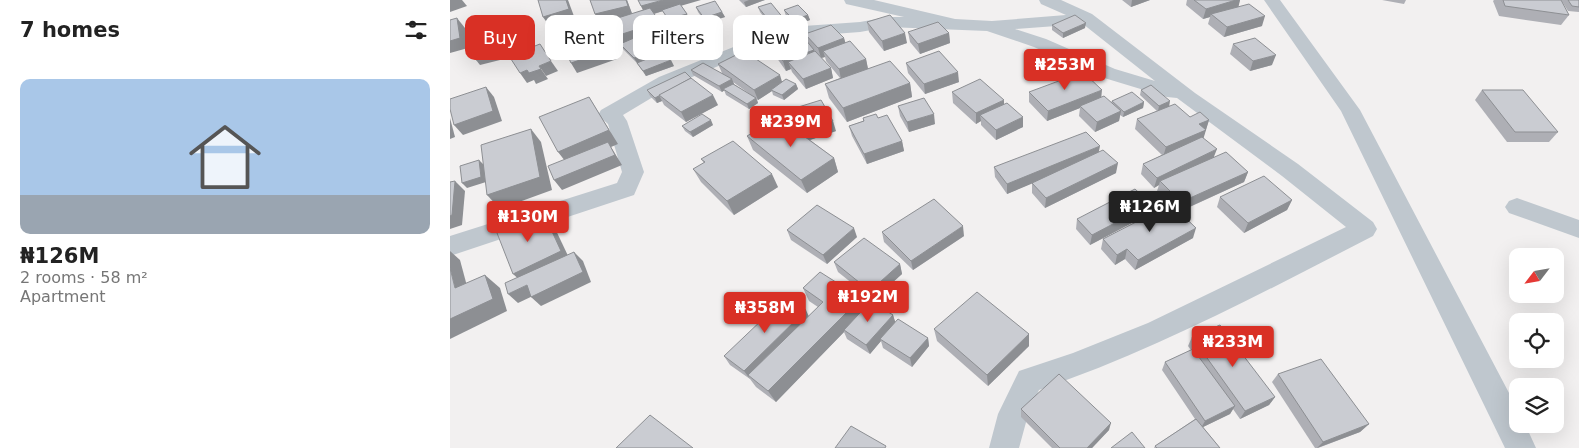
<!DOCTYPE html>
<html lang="en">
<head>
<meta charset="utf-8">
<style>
	:root { --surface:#fff; --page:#f2f2f2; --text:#222; --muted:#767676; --accent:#d93025 }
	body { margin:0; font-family:"DejaVu Sans",sans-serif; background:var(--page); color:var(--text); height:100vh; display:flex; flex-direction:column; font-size:19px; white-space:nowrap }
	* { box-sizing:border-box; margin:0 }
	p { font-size:16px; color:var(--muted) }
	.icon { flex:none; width:28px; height:28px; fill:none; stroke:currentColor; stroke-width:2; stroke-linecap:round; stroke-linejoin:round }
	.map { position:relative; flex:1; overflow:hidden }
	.details { display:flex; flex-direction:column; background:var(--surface); width:450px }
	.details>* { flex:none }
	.hud { position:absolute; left:15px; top:15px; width:475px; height:45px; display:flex; gap:10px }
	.needle { width:32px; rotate:239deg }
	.fabs { position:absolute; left:1059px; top:248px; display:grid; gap:10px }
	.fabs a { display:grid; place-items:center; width:55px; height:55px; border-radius:10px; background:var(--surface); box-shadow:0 5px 20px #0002; font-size:25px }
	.price { position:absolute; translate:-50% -42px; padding:0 11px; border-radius:5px; background:var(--accent); color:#fff; font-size:16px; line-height:32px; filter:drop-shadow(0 1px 2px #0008) }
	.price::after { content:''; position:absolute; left:50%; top:30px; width:15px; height:11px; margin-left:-8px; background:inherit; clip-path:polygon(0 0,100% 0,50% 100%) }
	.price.selected { background:#222; color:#fff }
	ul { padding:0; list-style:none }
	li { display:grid; align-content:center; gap:10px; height:265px; padding:0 20px }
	li span { display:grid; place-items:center; height:155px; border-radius:10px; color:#555 }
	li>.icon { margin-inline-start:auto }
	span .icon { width:90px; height:90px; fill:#fffc; stroke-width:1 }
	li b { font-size:21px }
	h2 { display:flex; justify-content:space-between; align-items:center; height:60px; padding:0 20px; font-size:21px }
	.chip { padding:0 18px; border-radius:10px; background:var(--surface); box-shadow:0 5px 20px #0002; font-size:18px; line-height:45px }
	.chip.selected { background:var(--accent); color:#fff }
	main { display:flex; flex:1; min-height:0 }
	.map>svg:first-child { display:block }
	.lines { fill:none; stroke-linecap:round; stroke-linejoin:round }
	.street { fill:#bfc7ce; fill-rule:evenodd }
	.wall { fill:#aeafb5; fill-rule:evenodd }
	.shaded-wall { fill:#8d8f93 }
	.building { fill:#caccd2; stroke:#8d8f93 }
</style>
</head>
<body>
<main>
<section class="details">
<h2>7 homes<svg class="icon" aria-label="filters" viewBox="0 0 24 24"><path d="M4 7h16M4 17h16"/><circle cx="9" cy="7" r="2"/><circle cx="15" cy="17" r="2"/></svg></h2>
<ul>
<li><span style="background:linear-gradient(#a9c7e8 75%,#9aa5b1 0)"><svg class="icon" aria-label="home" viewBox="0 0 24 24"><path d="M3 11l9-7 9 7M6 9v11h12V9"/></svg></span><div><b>₦126M</b><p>2 rooms · 58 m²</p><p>Apartment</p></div></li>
</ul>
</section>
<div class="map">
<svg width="1129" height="448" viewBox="0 0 1129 448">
	<rect width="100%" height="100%" fill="#f2f0f0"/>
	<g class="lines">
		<g class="street">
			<path d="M 394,0 L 424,0 L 505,19 L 542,21 L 616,15 L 591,4 L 589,0 L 611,0 L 642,14 L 745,93 L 848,164 L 923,222 L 927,229 L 923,236 C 814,292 706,350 589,390 L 578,415 L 569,448 L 539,448 L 548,414 L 569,371 L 623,353 L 698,323 L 896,227 L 832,176 L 727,98 L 717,97 L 651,77 L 584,47 L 537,31 L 438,27 L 410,32 L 357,36 L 331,47 L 297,54 L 223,85 L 173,115 L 177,121 L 194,172 L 184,195 L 0,256 L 0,236 L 167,183 L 172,172 L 158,124 L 148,115 L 151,110 L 209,77 L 286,46 L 320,39 L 354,26 L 410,22 L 438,17 L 454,17 L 396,4 ZM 633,24 L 705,81 L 665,69 L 596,39 L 565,29 Z"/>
			<polygon points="814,0 830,0 910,110 1068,410 1068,424 1075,424 1086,448 1055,448 891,111"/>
			<polygon points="1067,198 1129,220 1129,238 1059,213 1055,207 1059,201"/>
		</g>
	</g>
	<g class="wall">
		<polygon points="140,0 177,0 182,14 193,10 188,0 231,6 237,14 239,19 221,25 213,11 204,14 210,22 215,32 187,41 198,52 201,57 194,60 224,66 196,76 187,63 173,49 170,44 171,43 159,22 150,24"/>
		<polygon points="289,0 315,0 296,7"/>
		<polygon points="672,0 700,0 681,7"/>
		<polygon points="737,0 790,0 788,6 812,26 774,37 758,24 760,17 753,19 736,5"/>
		<polygon points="932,0 956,0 954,4"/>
		<polygon points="1044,0 1111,0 1119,15 1111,25 1049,16 1043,1"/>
		<polygon points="1111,0 1129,0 1129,12 1118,11"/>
		<polygon points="246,7 272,12 275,17 256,23 248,12"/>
		<polygon points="308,7 334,19 335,24 322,28 310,12"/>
		<polygon points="334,10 358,15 360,20 346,25 336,16"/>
		<polygon points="417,22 457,43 434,51 419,32"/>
		<polygon points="602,25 635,28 613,38 602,30"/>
		<polygon points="458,32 499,33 500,43 470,54 460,42"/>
		<polygon points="355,34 394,38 395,43 416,59 418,69 460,83 462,97 397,122 379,98 375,84 390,78 376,61 375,57 371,58 381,68 383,78 356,89 342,72 341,69 336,71 324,54 320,44 357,41"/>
		<polygon points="783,44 822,65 800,71 780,54"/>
		<polygon points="456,63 509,82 475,94 458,73"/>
		<path d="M 268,64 L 332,82 L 346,84 L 348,89 L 334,100 L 323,95 L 322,91 L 308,100 L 307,99 L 308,103 L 299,109 L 276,95 L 274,90 L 272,92 L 243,75 L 241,70 L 272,73 ZM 283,82 L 301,95 L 284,84 Z"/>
		<polygon points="197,90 268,105 236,122 214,105 212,101 207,103 200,96"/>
		<polygon points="691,90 740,117 759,120 753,138 764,157 798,172 794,182 729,212 743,238 685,270 675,259 665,265 651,249 653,239 720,204 707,191 709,185 704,188 691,174 693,164 712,155 685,129 687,119 707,111 690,95"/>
		<polygon points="1032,90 1108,132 1099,142 1057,142 1025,100"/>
		<polygon points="502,92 554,104 573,127 546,140 531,125 531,121 526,124 503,103"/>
		<polygon points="579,92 651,98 661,102 662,101 694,102 693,108 673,117 670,115 669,121 645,132 629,116 630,108 597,121 579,102"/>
		<polygon points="448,106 485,124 459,132 450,116"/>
		<polygon points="342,109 386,131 360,140 384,158 388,172 357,193 303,150 297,136 355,137 346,119"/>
		<polygon points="413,118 428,118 452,141 454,151 417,164 402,136 399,126 413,121"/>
		<polygon points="263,125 243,137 235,131 232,126"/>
		<polygon points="649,152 666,173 595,208 582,193 582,183 557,194 545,177 544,167"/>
		<polygon points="251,159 328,187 284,215 251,182 243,169 254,163"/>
		<polygon points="770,197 842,200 837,210 794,233 767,207"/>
		<polygon points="701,204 699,214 640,245 626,229 627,219"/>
		<polygon points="337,230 407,237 377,264 341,240"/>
		<polygon points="432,232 514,236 463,270 434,242"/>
		<polygon points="384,262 450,264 452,274 423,300 388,272"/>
		<polygon points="353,288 411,298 414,308 443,315 445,323 478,338 479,346 462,367 433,348 431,341 420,354 397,339 394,332 326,402 306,387 300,379 280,365 274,356 359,316 368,307 359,301"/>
		<polygon points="484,329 579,346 538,386 487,341"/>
		<polygon points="742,337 825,397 819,405 790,419 783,409 780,414 753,427 770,448 704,448 705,446 745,419 712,370 715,362 741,350 738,346"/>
		<polygon points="828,374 919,424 910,432 868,448 865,448 822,382"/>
		<polygon points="571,409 659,430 642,448 602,448 571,417"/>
	</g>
	<g class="shaded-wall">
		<polygon points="0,0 12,0 17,6 0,12"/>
		<polygon points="116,0 118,0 125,19 100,27 93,17"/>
		<polygon points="176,0 177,0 183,16 150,24 145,14"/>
		<polygon points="213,0 251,0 196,16 191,6"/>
		<polygon points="299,0 315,0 296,7 294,2"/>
		<polygon points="682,0 700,0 681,7"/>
		<polygon points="786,0 790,0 788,9 761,14 760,17 753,19 756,9"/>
		<polygon points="272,12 275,17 256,23 254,18"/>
		<polygon points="237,14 239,19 221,25 218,19"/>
		<polygon points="358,15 360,20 346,25 344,20"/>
		<polygon points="815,16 812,26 774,37 777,27"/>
		<polygon points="7,18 15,28 18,48 0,53 0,41"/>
		<polygon points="334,19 335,24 322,28 321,23"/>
		<polygon points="210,22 215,32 172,46 166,36"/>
		<polygon points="147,23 167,59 127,73 121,63"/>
		<polygon points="636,23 635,28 613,38 613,33"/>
		<polygon points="455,33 457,43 434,51 432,41"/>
		<polygon points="499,33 500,43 470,54 468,44"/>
		<polygon points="394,38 397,48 373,51 375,57 371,58 368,48"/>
		<polygon points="230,39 232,44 219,49 216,44"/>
		<polygon points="43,41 47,46 50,60 30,65 26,60"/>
		<polygon points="364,50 366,59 338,62 341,69 336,71 333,61"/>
		<polygon points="198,52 201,57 187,63 184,58"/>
		<polygon points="826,55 822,65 800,71 803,61"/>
		<polygon points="416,59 418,69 391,79 389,69"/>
		<polygon points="221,60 224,66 196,76 193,71"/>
		<polygon points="101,61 108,71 96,76 89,66"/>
		<polygon points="381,68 383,78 356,89 353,79"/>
		<polygon points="91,69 98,79 86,84 84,80 77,83 70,73 77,70"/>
		<polygon points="508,72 509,82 475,94 474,84"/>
		<polygon points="330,75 333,85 321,90 322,91 308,100 304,90"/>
		<polygon points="282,79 284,84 272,92 269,86"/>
		<polygon points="460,83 462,97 397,122 393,108"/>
		<polygon points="346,84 348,89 334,100 332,95"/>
		<polygon points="36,87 44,97 52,121 13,135 4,125"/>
		<polygon points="652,90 651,100 630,106 630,108 597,121 598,111"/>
		<polygon points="209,95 212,101 207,103 205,98"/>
		<polygon points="263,95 268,105 236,122 231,112"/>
		<polygon points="139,97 168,144 161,147 172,165 112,190 104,180 119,166 108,152"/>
		<polygon points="306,98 308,103 299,109 297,104"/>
		<polygon points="554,100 554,110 530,115 531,121 526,124 526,113"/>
		<polygon points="720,101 719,107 708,111 709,106"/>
		<polygon points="694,102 693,108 673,117 674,112"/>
		<polygon points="671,111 669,121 645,132 647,122"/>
		<polygon points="484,114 485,124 459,132 457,122"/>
		<polygon points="573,117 573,127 546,140 546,130"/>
		<polygon points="0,118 5,137 0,139"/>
		<polygon points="261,120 263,125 243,137 240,132"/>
		<polygon points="759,120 753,140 713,157 716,147 749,124"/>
		<polygon points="383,121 386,131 357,141 353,131"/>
		<polygon points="81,129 91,142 102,190 50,209 37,195"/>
		<polygon points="452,141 454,151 417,164 414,154"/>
		<polygon points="650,146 648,156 557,194 557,184"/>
		<polygon points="767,149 763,159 710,181 709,185 704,188 707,178"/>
		<polygon points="384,158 388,172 357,193 351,180"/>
		<polygon points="29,160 34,165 36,182 17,188 12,183"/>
		<polygon points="668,163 666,173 595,208 596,198"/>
		<polygon points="798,172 794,182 728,212 731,202"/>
		<polygon points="322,174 328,187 284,215 277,201"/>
		<polygon points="5,181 15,191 12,225 0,229 0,216"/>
		<polygon points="842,200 837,210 794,233 798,223"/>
		<polygon points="701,204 699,214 640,245 642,235"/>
		<polygon points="93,212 102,222 120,260 73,283 63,274"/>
		<polygon points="513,226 514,236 463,270 461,261"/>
		<polygon points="404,228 407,237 377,264 373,255"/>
		<polygon points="746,228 743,238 685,270 688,260"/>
		<polygon points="677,249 675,259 665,265 667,255"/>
		<polygon points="0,251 10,260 21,301 5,288 0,268"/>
		<polygon points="124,252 133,261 141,282 91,306 81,297"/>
		<polygon points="450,264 452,274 423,300 420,291"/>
		<polygon points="35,275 50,288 57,311 0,339 0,319"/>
		<polygon points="77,285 87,294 68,303 58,294"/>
		<polygon points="411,298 415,310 394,330 394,332 326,402 318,391"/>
		<polygon points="356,310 360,319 298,375 300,379 294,371"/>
		<polygon points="443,315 446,324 430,339 431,341 420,354 416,345"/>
		<polygon points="579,334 579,346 538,386 537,375"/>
		<polygon points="478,338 479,346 462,367 460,358"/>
		<polygon points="825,397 819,405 790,419 795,411"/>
		<polygon points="785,406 780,414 751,428 755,421"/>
		<polygon points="661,423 659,430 642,448 637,448"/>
		<polygon points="919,424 910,432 867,448 873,442"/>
	</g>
	<g class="building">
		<polygon points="88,0 116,0 119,9 93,17"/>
		<polygon points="140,0 176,0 178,6 145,14"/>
		<polygon points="188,0 213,0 191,6"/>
		<polygon points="744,0 786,0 756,9"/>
		<polygon points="1053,0 1111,0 1119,15 1055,6"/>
		<polygon points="1118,0 1129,0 1129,7 1122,6"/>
		<polygon points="265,1 272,12 254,18 246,7"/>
		<polygon points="321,3 334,19 321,23 308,7"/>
		<polygon points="230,4 237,14 218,19 212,10"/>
		<polygon points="799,4 815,16 777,27 761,14"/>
		<polygon points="348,5 358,15 344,20 334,10"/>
		<polygon points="200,8 210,22 166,36 158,21"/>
		<polygon points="440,15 455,33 432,41 417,22"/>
		<polygon points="625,15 636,23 613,33 602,25"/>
		<polygon points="7,18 10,38 0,41 0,20"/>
		<polygon points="488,22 499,33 468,44 458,32"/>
		<polygon points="147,23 162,49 121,63 108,35"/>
		<polygon points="381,25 394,38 368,48 355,34"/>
		<polygon points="225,30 230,39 216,44 211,34"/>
		<polygon points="351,34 364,50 333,61 320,44"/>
		<polygon points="184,38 198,52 184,58 170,44"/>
		<polygon points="805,38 826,55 803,61 783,44"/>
		<polygon points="43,41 46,54 26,60 24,46"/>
		<polygon points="400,41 416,59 389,69 373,51"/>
		<polygon points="90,44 101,61 89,66 91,69 79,73 77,70 70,73 59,56"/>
		<polygon points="294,51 330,75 304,90 268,64"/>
		<polygon points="365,51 381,68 353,79 338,62"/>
		<polygon points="489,51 508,72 474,84 456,63"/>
		<polygon points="214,52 221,60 193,71 187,63"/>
		<polygon points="440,61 460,83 393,108 375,84"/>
		<polygon points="253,63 282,79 269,86 241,70"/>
		<polygon points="235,72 242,79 241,78 205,98 197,90"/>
		<polygon points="633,72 652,90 598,111 579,92"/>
		<polygon points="241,78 263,95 231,112 209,95"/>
		<polygon points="336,79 346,84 332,95 321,90"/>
		<polygon points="530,79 554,100 526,113 502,92"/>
		<polygon points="283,84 306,98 297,104 273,89"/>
		<polygon points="701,85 720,101 709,106 691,90"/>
		<polygon points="36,87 43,111 4,125 0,109 0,99"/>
		<polygon points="1032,90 1073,90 1108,132 1065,132"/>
		<polygon points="682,92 694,102 674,112 662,101"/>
		<polygon points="654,96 671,111 647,122 630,106"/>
		<polygon points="139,97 159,130 108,152 89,117"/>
		<polygon points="474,98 484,114 457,122 448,106"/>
		<polygon points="371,100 383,121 353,131 342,109"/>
		<polygon points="557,103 573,117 546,130 530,115"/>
		<polygon points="725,104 740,117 750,112 759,120 749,124 756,130 716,147 687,119"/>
		<polygon points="252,114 261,120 240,132 232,126"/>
		<polygon points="426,114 428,118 437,115 452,141 414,154 399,126 414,121 413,118"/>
		<polygon points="329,118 384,158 351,180 297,136"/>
		<polygon points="81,129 90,177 37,195 31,145"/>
		<polygon points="636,132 650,146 557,184 544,167"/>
		<polygon points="752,137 767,149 707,178 693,164"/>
		<polygon points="283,141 322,174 277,201 243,169 255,162 251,159"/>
		<polygon points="158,142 165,155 104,180 98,166"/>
		<polygon points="653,150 668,163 596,198 582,183"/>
		<polygon points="776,152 798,172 731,202 710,181"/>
		<polygon points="29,160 31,177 12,183 10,166"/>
		<polygon points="814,176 842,200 798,223 770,197"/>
		<polygon points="5,181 2,215 0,216 0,182"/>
		<polygon points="685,189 701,204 642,235 627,219"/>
		<polygon points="484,199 513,226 461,261 432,232"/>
		<polygon points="721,204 746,228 688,260 677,249 667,255 653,239"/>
		<polygon points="367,205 404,228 373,255 337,230"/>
		<polygon points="93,212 111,251 63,274 47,233"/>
		<polygon points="414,238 450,264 420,291 384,262"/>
		<polygon points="124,252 133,272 81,297 77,285 58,294 55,283"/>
		<polygon points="0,268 5,288 35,275 43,299 0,319"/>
		<polygon points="370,272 411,298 318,391 298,375 373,302 353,288"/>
		<polygon points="527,292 579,334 537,375 484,329"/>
		<polygon points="336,297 356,310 294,371 274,356"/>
		<polygon points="421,301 443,315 416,345 394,330"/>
		<polygon points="448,319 478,338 460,358 430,339"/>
		<polygon points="770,325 825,397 795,411 742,337"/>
		<polygon points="743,349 785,406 755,421 715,362"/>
		<polygon points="871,359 919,424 873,442 828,374"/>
		<polygon points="609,374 661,423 637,448 610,448 571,409"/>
		<polygon points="200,415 243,448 166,448"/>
		<polygon points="746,419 770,448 707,448 705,446"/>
		<polygon points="401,426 436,446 435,448 385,448"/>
		<polygon points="682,432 695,448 661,448"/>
	</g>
</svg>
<div class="fabs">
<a><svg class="needle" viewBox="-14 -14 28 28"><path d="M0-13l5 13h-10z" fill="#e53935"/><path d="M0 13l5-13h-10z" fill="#767676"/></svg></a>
<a><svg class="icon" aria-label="locate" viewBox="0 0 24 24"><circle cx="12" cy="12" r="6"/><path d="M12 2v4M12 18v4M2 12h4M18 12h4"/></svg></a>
<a><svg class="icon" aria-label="layers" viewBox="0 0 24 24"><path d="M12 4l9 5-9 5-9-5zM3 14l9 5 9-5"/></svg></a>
</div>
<b class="price" style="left:615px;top:91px">₦253M</b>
<b class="price" style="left:341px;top:148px">₦239M</b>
<b class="price selected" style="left:700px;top:233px">₦126M</b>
<b class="price" style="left:78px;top:243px">₦130M</b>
<b class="price" style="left:418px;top:323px">₦192M</b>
<b class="price" style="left:315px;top:334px">₦358M</b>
<b class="price" style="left:783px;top:368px">₦233M</b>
<div class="hud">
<a class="chip selected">Buy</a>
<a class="chip">Rent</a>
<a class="chip">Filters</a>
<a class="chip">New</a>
</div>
</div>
</main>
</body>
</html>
